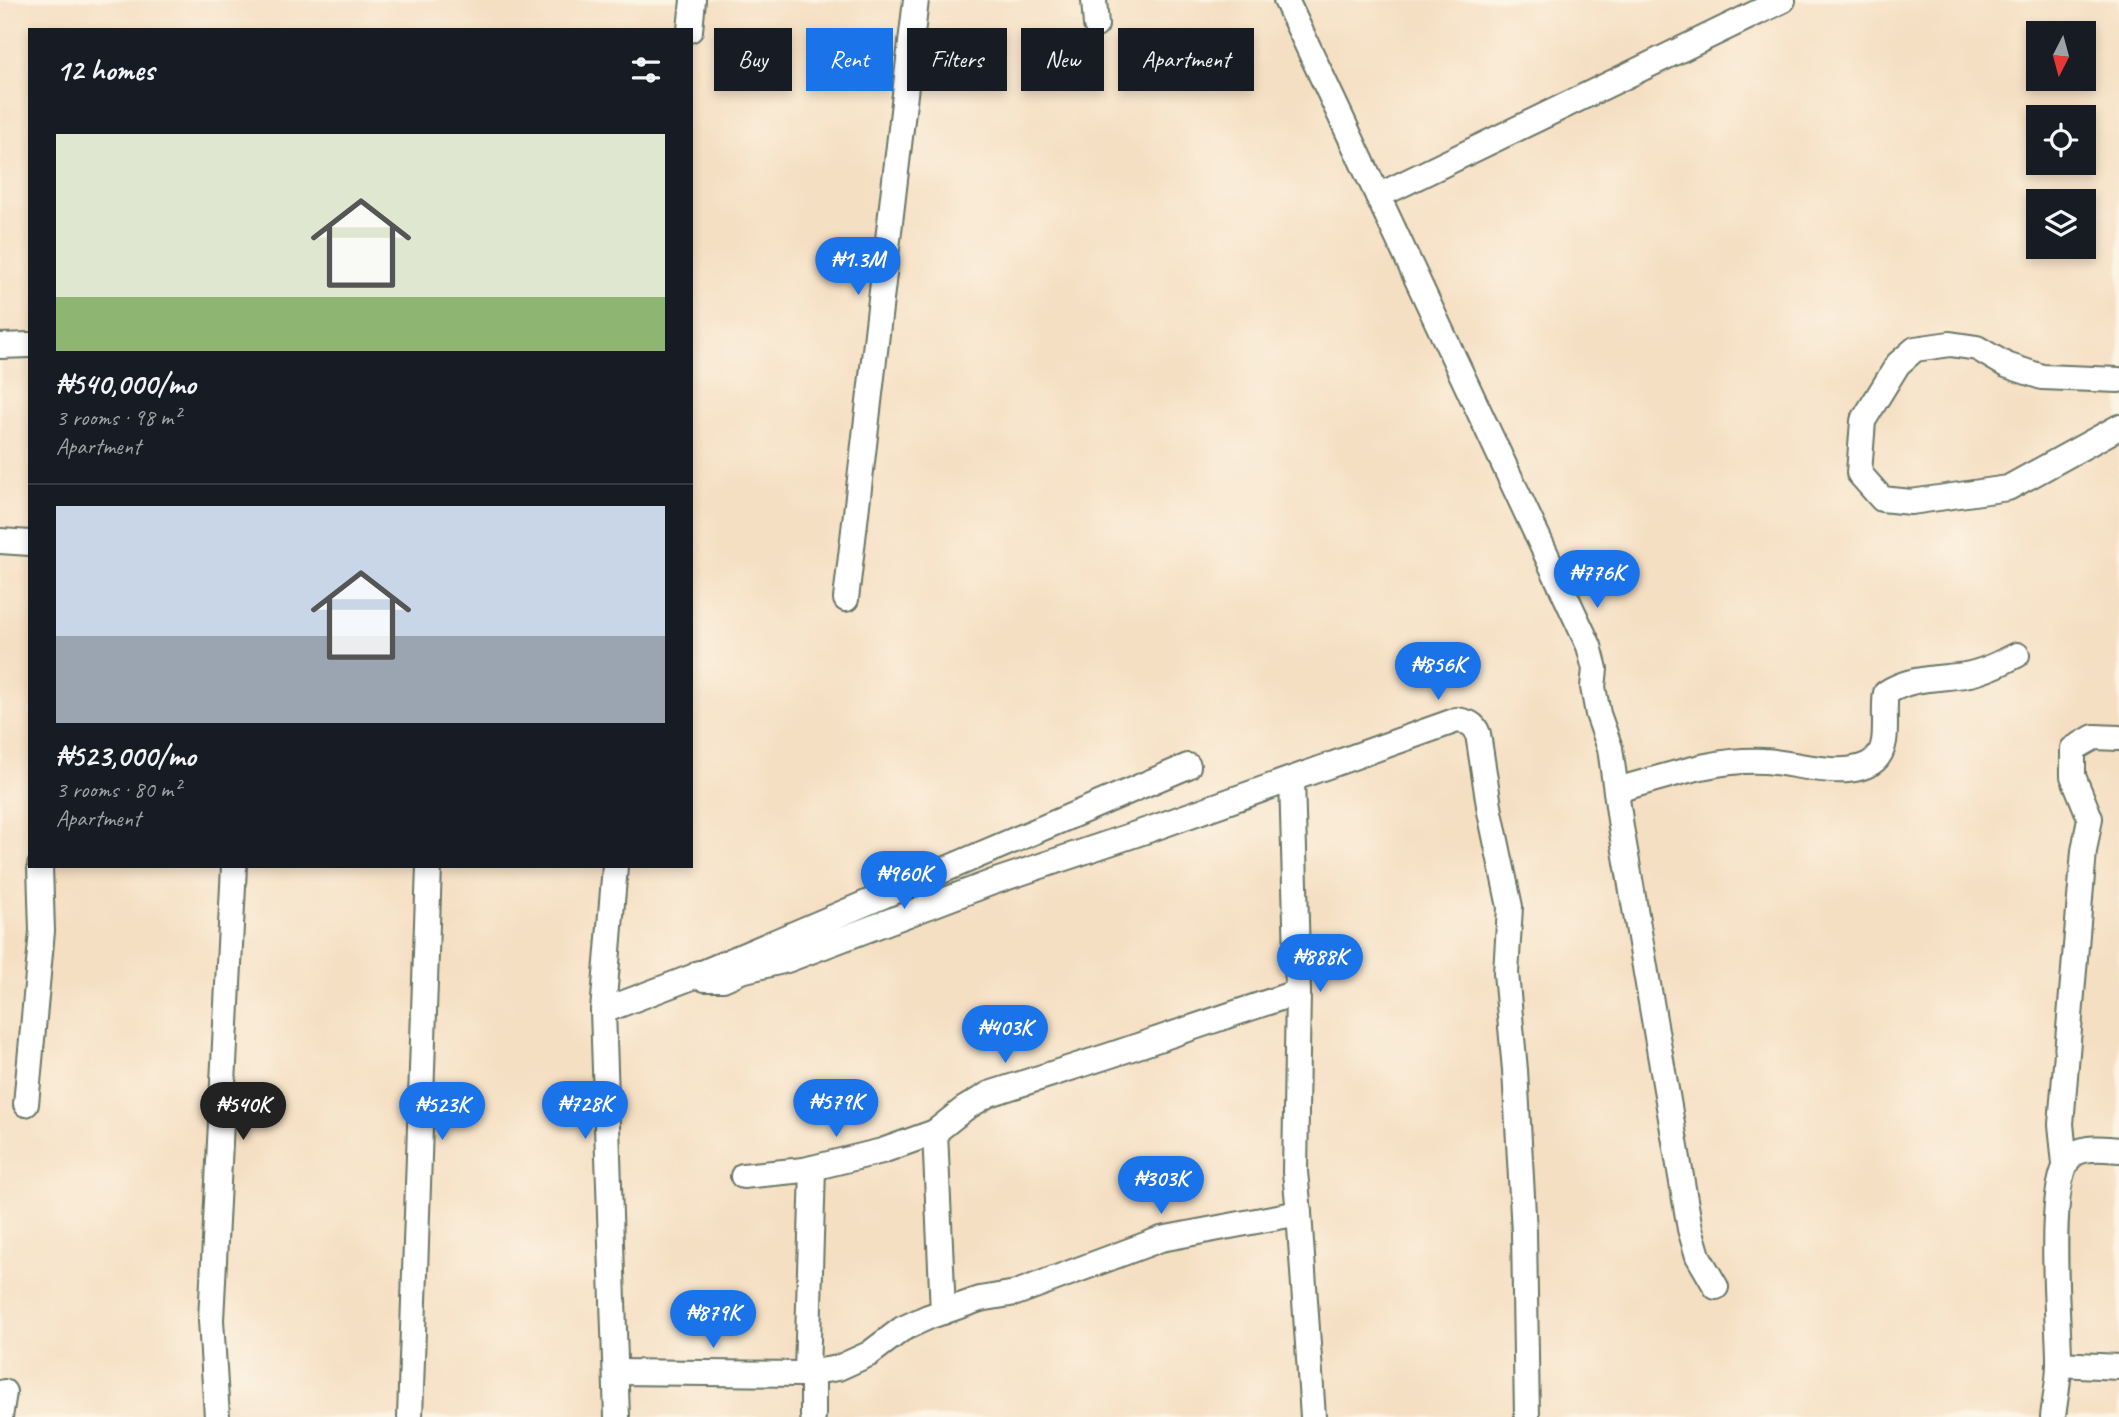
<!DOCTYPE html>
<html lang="en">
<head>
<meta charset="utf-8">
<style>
	:root { --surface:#171b24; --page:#20242c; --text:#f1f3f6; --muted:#9ea1a6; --line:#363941; --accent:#1a73e8 }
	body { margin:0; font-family:Caveat,sans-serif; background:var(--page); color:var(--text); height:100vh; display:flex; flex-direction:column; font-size:26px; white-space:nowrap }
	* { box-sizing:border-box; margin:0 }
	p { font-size:23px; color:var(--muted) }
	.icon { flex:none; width:38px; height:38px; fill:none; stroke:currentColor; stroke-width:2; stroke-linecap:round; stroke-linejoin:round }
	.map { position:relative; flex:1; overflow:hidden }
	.drawer { position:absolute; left:28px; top:28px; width:665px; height:840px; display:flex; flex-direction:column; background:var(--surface); border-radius:0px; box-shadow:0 4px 10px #0003 }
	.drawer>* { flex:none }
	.banner { position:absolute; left:714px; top:28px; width:665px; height:63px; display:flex; gap:14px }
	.needle { width:46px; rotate:186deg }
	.buttons { position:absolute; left:2026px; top:21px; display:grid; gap:14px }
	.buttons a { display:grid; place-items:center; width:70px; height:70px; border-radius:0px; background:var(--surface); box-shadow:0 4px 10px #0003; font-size:35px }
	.price { position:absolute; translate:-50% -60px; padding:0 16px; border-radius:24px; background:var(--accent); color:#fff; font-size:23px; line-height:46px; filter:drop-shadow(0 2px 4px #0008) }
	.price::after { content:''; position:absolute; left:50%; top:42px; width:21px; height:16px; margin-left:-10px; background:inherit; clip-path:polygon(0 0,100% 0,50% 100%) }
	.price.on { background:#222; color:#fff }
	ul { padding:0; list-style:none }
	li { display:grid; align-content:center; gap:14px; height:371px; padding:0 28px }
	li+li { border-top:2px solid var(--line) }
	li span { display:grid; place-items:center; height:217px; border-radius:0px; color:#555 }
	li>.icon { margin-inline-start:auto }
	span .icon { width:126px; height:126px; fill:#fffc; stroke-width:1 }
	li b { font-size:30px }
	h2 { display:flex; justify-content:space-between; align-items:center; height:84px; padding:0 28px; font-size:30px }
	.tag { padding:0 24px; border-radius:0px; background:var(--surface); box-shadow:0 4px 10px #0003; font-size:24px; line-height:63px }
	.tag.on { background:var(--accent); color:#fff }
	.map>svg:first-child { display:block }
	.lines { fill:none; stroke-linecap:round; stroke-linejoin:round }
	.minor-casing { stroke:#6a7666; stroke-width:28 }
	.minor { stroke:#fff; stroke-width:24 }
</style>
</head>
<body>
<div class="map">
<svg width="2119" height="1417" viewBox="0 0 2119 1417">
	<rect width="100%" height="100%" fill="#fcf5e5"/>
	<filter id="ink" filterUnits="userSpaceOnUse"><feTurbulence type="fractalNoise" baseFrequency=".0143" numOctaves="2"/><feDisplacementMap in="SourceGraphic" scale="14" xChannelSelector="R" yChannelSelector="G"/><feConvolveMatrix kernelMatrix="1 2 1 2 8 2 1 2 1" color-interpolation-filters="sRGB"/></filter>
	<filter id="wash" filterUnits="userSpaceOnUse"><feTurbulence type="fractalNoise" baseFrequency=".00686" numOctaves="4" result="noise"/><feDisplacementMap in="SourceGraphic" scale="28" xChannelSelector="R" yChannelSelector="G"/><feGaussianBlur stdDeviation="1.57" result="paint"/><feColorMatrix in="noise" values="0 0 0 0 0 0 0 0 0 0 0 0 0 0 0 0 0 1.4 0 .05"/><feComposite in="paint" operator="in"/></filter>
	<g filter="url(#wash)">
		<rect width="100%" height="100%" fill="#f5dfc3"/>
	</g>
	<g filter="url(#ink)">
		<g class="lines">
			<defs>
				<g id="minor">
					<polyline points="1094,0 1096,25"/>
					<polyline points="1286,0 1589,646 1595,669 1593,687 1598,714 1610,748 1621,827 1690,1229 1698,1256 1716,1287"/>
					<polyline points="690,30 693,0"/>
					<polyline points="1378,196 1783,0"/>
					<polyline points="0,346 30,345"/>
					<polyline points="2119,380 2042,377 2006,365 1977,348 1950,344 1915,349 1898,364 1863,421 1859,473 1882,499 1911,502 2008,488 2119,427"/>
					<polyline points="0,541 30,543"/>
					<polyline points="846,599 916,0"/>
					<polyline points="1292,779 1298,992 1295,1172 1299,1213"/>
					<path d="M 1616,790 C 1663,778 1714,758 1764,761 C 1794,762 1849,782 1875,760 C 1891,746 1882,713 1886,693 C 1910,677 1937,679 1965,675 C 1983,672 2001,663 2017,655"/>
					<polyline points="615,866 603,1011 617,1417"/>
					<path d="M 699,973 L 705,979 L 723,979 L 741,971 L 787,960 L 993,882 L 1151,829 L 1457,720 C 1468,722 1474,723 1478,734 L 1490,812 L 1510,907 L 1506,973 L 1515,1070 L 1524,1232 L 1527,1417"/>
					<polyline points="603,1011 695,976 1188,766"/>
					<polyline points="26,1104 42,931 40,866"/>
					<polyline points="2065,1164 2061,1124 2084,851 2090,818 2073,776 2073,749 2094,737 2119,738"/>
					<polyline points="743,1176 804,1170 882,1151 935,1132"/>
					<polyline points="943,1312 935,1132 964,1109 989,1094 1108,1056 1298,992"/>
					<polyline points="2059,1364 2119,1367"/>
					<polyline points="616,1372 801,1374 838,1368 869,1354 902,1329 928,1317 980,1299 1016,1293 1161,1239 1299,1213 1313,1417"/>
					<polyline points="807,1373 813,1168"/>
					<polyline points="0,1417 4,1392"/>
					<polyline points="217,1417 211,1320 234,866"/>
					<polyline points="410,1417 429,866"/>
					<polyline points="813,1417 813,1372"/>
					<path d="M 2053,1417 C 2055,1399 2059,1381 2059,1363 C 2060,1326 2042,1171 2076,1153 C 2088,1146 2106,1149 2119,1150"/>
				</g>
			</defs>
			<use href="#minor" class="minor-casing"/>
			<use href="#minor" class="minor"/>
		</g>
	</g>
</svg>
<div class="buttons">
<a><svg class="needle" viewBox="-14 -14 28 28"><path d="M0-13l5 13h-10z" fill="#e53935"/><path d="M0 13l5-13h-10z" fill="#9ea1a6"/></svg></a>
<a><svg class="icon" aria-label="locate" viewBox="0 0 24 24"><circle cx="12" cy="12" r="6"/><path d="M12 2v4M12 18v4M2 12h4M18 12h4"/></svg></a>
<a><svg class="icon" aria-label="layers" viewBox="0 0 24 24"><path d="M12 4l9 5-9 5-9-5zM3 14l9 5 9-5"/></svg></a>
</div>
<b class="price" style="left:858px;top:297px">₦1.3M</b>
<b class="price" style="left:1597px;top:610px">₦776K</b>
<b class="price" style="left:1438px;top:702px">₦856K</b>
<b class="price" style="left:904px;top:911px">₦960K</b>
<b class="price" style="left:1320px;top:994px">₦888K</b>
<b class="price" style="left:1005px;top:1065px">₦403K</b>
<b class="price" style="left:836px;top:1139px">₦579K</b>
<b class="price" style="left:585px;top:1141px">₦728K</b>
<b class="price on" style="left:243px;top:1142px">₦540K</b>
<b class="price" style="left:442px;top:1142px">₦523K</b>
<b class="price" style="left:1161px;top:1216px">₦303K</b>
<b class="price" style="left:713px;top:1350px">₦879K</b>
<div class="banner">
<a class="tag">Buy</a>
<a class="tag on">Rent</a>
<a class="tag">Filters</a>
<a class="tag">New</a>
<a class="tag">Apartment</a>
</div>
<section class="drawer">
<h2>12 homes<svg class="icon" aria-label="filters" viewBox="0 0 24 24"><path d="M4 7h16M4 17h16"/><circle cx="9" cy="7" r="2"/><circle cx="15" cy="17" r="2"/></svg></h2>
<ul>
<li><span style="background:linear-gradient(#dfe7d0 75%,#8fb573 0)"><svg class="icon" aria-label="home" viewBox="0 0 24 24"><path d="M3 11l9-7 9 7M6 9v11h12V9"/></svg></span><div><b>₦540,000/mo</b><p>3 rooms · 98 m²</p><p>Apartment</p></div></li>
<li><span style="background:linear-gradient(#c9d6e8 60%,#9aa5b1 0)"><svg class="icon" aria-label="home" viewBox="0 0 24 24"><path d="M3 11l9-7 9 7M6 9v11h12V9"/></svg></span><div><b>₦523,000/mo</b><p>3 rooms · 80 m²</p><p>Apartment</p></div></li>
</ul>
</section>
</div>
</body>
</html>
